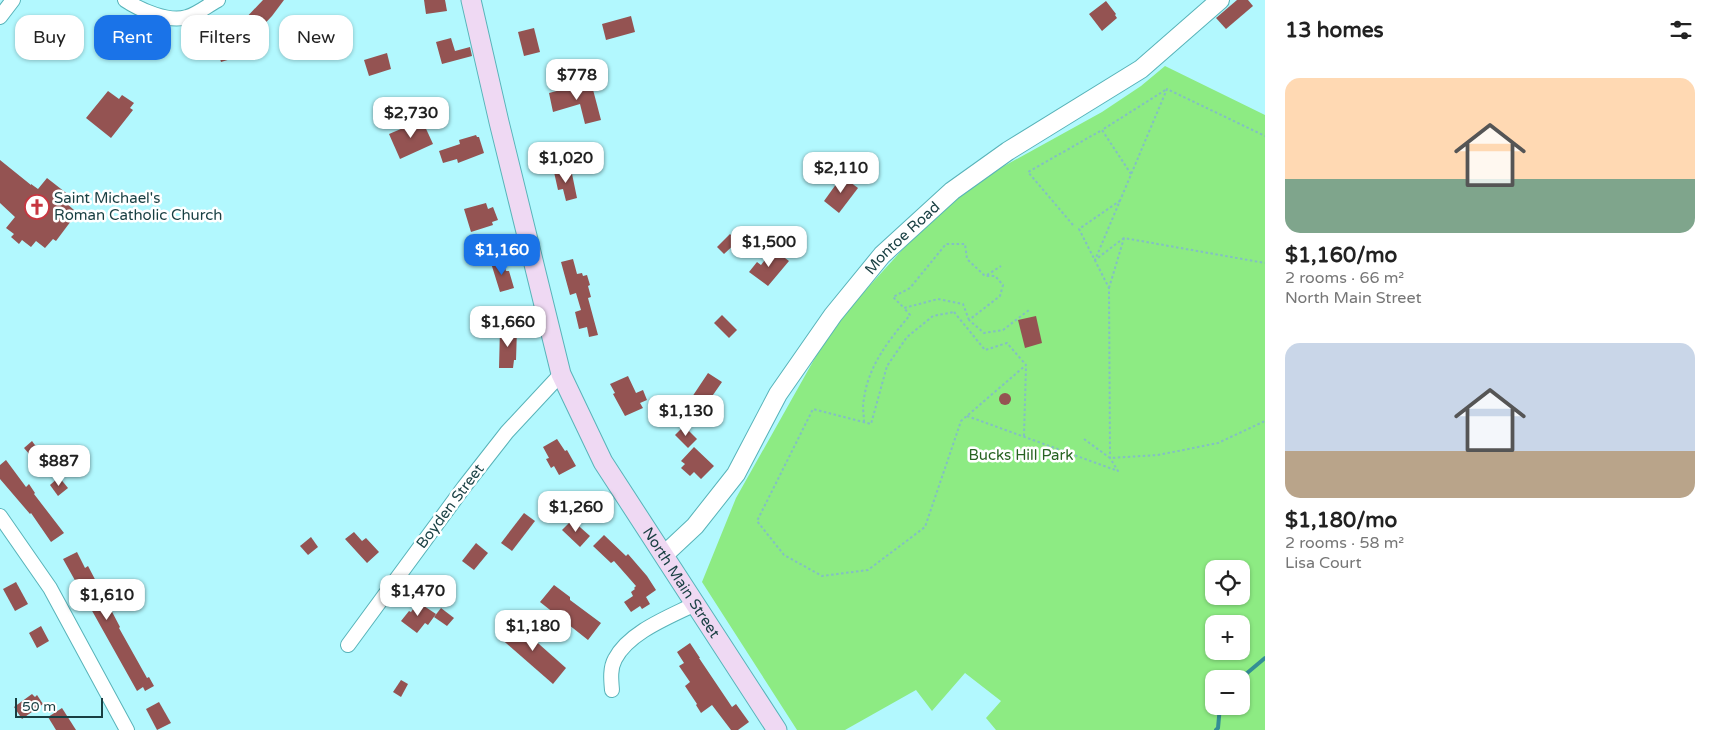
<!DOCTYPE html>
<html lang="en">
<head>
<meta charset="utf-8">
<style>
	:root { --surface:#fff; --page:#f2f2f2; --text:#222; --muted:#767676; --accent:#1a73e8 }
	body { margin:0; font-family:"Varela Round",sans-serif; background:var(--page); color:var(--text); height:100vh; display:flex; flex-direction:column; font-size:19px; white-space:nowrap }
	* { box-sizing:border-box; margin:0 }
	p { font-size:16px; color:var(--muted) }
	.icon { flex:none; width:28px; height:28px; fill:none; stroke:currentColor; stroke-width:2; stroke-linecap:round; stroke-linejoin:round }
	.map { position:relative; flex:1; overflow:hidden }
	.details { display:flex; flex-direction:column; background:var(--surface); width:450px }
	.details>* { flex:none }
	.guide { position:absolute; left:15px; top:15px; width:475px; height:45px; display:flex; gap:10px }
	.buttons { position:absolute; left:1205px; top:560px; display:grid; gap:10px }
	.buttons a { display:grid; place-items:center; width:45px; height:45px; border-radius:10px; background:var(--surface); box-shadow:0 1px 4px #0004; font-size:25px }
	.scale { position:absolute; left:15px; bottom:12px; width:88px; box-sizing:border-box; padding-left:5px; border:2px solid #183f42; border-top:0; font-size:14px; line-height:18px; white-space:nowrap; color:#183f42; -webkit-text-stroke:4px #fff; paint-order:stroke }
	.price { position:absolute; translate:-50% -42px; padding:0 11px; border-radius:10px; background:#fff; color:#222; font-size:16px; line-height:32px; filter:drop-shadow(0 1px 2px #0008) }
	.price::after { content:''; position:absolute; left:50%; top:30px; width:15px; height:11px; margin-left:-8px; background:inherit; clip-path:polygon(0 0,100% 0,50% 100%) }
	.price.on { background:var(--accent); color:#fff }
	ul { padding:0; list-style:none }
	li { display:grid; align-content:center; gap:10px; height:265px; padding:0 20px }
	li span { display:grid; place-items:center; height:155px; border-radius:15px; color:#555 }
	li>.icon { margin-inline-start:auto }
	span .icon { width:90px; height:90px; fill:#fffc; stroke-width:1 }
	li b { font-size:21px }
	h2 { display:flex; justify-content:space-between; align-items:center; height:60px; padding:0 20px; font-size:21px }
	.pill { padding:0 18px; border-radius:15px; background:var(--surface); box-shadow:0 1px 4px #0004; font-size:18px; line-height:45px }
	.pill.on { background:var(--accent); color:#fff }
	main { display:flex; flex:1; min-height:0 }
	.map>svg:first-child { display:block }
	.green { fill:#8deb83; fill-rule:evenodd }
	.lines { fill:none; stroke-linecap:round; stroke-linejoin:round }
	.stream { stroke:#348e95; stroke-width:4 }
	.building { fill:#945352 }
	.minor-casing { stroke:#58b3b9; stroke-width:16 }
	.tertiary-casing { stroke:#58b3b9; stroke-width:20 }
	.secondary-casing { stroke:#58b3b9; stroke-width:21 }
	.path { stroke:#83bfc4; stroke-width:2; stroke-dasharray:2.5 2.5; stroke-linecap:butt }
	.minor { stroke:#fff; stroke-width:14 }
	.tertiary { stroke:#fff; stroke-width:18 }
	.secondary { stroke:#efd9f3; stroke-width:19 }
	.labels { text-anchor:middle; dominant-baseline:central; stroke-width:5; stroke-linejoin:round; paint-order:stroke }
	.poi-label { font-size:15px; fill:#183f42; stroke:#fff; text-anchor:start }
	.street-label { font-size:15px; fill:#183f42; stroke:#fff }
	.park-label { font-size:15px; fill:#276321; stroke:#fff }
</style>
</head>
<body>
<main>
<div class="map">
<svg width="1265" height="730" viewBox="0 0 1265 730">
	<rect width="100%" height="100%" fill="#b2f8fe"/>
	<path class="green" d="M 1165,66 L 1265,115 L 1265,730 L 996,730 L 986,718 L 1001,701 L 965,673 L 932,711 L 916,690 L 845,730 L 797,730 L 702,582 L 736,498 L 833,326 L 942,206 L 1004,166 L 1102,112 L 1141,86 ZM 1214,569 L 1241,569 L 1241,596 L 1214,596 ZM 1214,624 L 1241,624 L 1241,651 L 1214,651 ZM 1214,679 L 1241,679 L 1241,706 L 1214,706 Z"/>
	<g class="lines">
		<g class="stream">
			<polyline points="1240,679 1265,658"/>
			<polyline points="1216,730 1218,728 1220,706"/>
		</g>
	</g>
	<g class="building">
		<polygon points="263,0 284,0 272,16 255,34 242,22"/>
		<polygon points="424,0 445,0 447,11 426,14"/>
		<polygon points="1237,0 1248,0 1253,6 1226,29 1216,18"/>
		<polygon points="1106,1 1116,14 1115,15 1117,18 1102,31 1089,14"/>
		<polygon points="631,16 635,32 606,40 602,24"/>
		<polygon points="235,27 244,55 221,62 215,43 221,41 219,33"/>
		<polygon points="534,28 540,52 524,56 518,32"/>
		<polygon points="451,38 455,51 470,47 472,56 442,64 436,42"/>
		<polygon points="387,53 391,69 369,76 364,60"/>
		<polygon points="591,82 601,120 585,124 580,104 553,112 549,93"/>
		<polygon points="108,91 119,99 122,95 134,103 130,108 133,110 111,138 86,118"/>
		<polygon points="422,120 433,144 400,159 389,134"/>
		<polygon points="476,135 477,137 479,137 484,153 458,163 457,159 443,163 439,151 460,144 459,140"/>
		<polygon points="0,160 31,185 31,184 38,189 47,178 70,196 65,202 74,210 68,219 71,221 56,241 53,239 45,248 36,241 31,247 22,240 19,244 11,237 14,234 6,228 15,217 0,203"/>
		<polygon points="571,169 577,198 566,201 563,189 558,190 554,172"/>
		<polygon points="842,176 858,188 839,213 824,201"/>
		<polygon points="486,203 488,209 493,207 498,220 492,222 493,225 471,232 464,209"/>
		<polygon points="730,234 737,242 724,254 717,247"/>
		<polygon points="773,249 789,261 768,286 749,272 757,262 761,265"/>
		<polygon points="573,259 577,274 582,273 583,276 587,275 590,285 588,286 591,297 588,298 598,335 589,337 587,327 579,329 575,312 581,310 576,293 570,295 561,262"/>
		<polygon points="503,260 506,271 509,271 514,288 500,292 491,263"/>
		<polygon points="722,315 737,330 729,338 714,323"/>
		<polygon points="1036,316 1042,343 1025,348 1018,320"/>
		<polygon points="500,328 517,329 516,360 514,360 513,368 499,368"/>
		<polygon points="708,373 722,382 706,405 700,401 687,420 680,415"/>
		<polygon points="628,376 636,393 643,390 647,400 640,403 643,408 625,416 613,394 615,393 610,384"/>
		<circle cx="1005" cy="399" r="6"/>
		<polygon points="684,426 697,439 688,448 675,435"/>
		<polygon points="557,439 565,451 567,450 576,466 559,475 554,466 551,468 546,459 549,458 543,447"/>
		<polygon points="32,441 43,456 36,462 24,448"/>
		<polygon points="694,447 714,466 701,479 694,472 690,476 681,468 685,464 681,461"/>
		<polygon points="6,460 26,487 29,484 35,493 34,494 64,533 51,542 31,513 30,514 0,479 0,465"/>
		<polygon points="59,477 68,488 58,496 50,485"/>
		<polygon points="524,513 535,521 512,551 501,543"/>
		<polygon points="572,520 590,536 580,547 562,530"/>
		<polygon points="354,532 362,541 366,538 379,552 367,563 345,539"/>
		<polygon points="604,535 626,556 628,554 647,576 656,590 646,597 650,604 642,609 640,606 631,612 624,602 633,596 631,592 635,589 634,588 636,586 614,561 611,563 593,546"/>
		<polygon points="311,537 318,547 308,555 300,546"/>
		<polygon points="476,543 488,553 474,570 462,561"/>
		<polygon points="77,552 85,568 88,566 120,627 119,628 147,678 149,677 154,686 145,691 143,687 137,691 63,559"/>
		<polygon points="16,582 28,604 15,611 3,589"/>
		<polygon points="554,585 570,597 570,600 601,623 588,640 540,602"/>
		<polygon points="418,602 436,614 428,625 425,623 417,633 401,621 409,611 411,612"/>
		<polygon points="441,608 454,618 447,626 434,617"/>
		<polygon points="513,621 566,668 553,684 499,637"/>
		<polygon points="41,626 49,641 37,648 29,633"/>
		<polygon points="690,643 700,658 699,658 732,707 736,704 749,722 738,730 731,730 712,705 701,713 696,705 697,704 685,686 690,682 679,666 684,663 677,652"/>
		<polygon points="401,680 408,684 401,697 393,692"/>
		<polygon points="32,694 35,697 37,695 43,704 22,719 14,707"/>
		<polygon points="159,702 171,723 157,730 146,709"/>
		<polygon points="62,708 76,730 56,730 48,717"/>
	</g>
	<g class="lines">
		<defs>
			<g id="minor">
				<path d="M 125,0 C 140,10 169,23 187,17 C 198,14 208,5 218,0"/>
				<polyline points="0,17 13,0"/>
				<polyline points="0,516 50,588 127,730"/>
				<polyline points="348,645 464,487 507,432 561,374"/>
				<path d="M 612,690 C 611,679 610,668 615,659 C 629,632 669,617 695,604"/>
			</g>
			<g id="tertiary">
				<path id="s1" d="M 664,555 L 695,526 L 736,474 L 778,394 L 833,315 L 882,255 L 952,191 L 1008,151 L 1141,69 L 1220,0"/>
			</g>
			<g id="secondary">
				<path id="s2" d="M 471,0 L 499,122 L 561,374 L 603,462 L 777,730"/>
			</g>
		</defs>
		<use href="#minor" class="minor-casing"/>
		<use href="#tertiary" class="tertiary-casing"/>
		<use href="#secondary" class="secondary-casing"/>
		<g class="path">
			<polyline points="1131,174 1102,130 1167,89"/>
			<polyline points="1073,225 1028,172 1102,130"/>
			<polyline points="1124,238 1095,260 1167,89 1265,136"/>
			<polyline points="987,275 1001,266"/>
			<polyline points="1109,288 1124,238 1265,263"/>
			<polygon points="954,312 985,350 1007,343 1026,365 961,421 925,527 868,570 822,576 784,555 757,521 813,409 871,424 887,366 907,337 933,316"/>
			<polyline points="969,320 963,304 938,299 904,308 893,297 910,288 946,244 965,244 967,259 985,276 995,276 1003,285 1000,296 969,320 984,333 1003,330 1029,310"/>
			<polyline points="967,416 1118,471 1110,458 1109,288 1079,229 1121,200"/>
			<path d="M 864,422 C 864,415 862,406 864,399 C 868,366 889,340 910,315 L 904,308"/>
			<polyline points="1024,436 1026,366"/>
			<polyline points="1084,439 1110,458 1158,455 1218,443 1265,421"/>
		</g>
		<use href="#minor" class="minor"/>
		<use href="#tertiary" class="tertiary"/>
		<use href="#secondary" class="secondary"/>
	</g>
	<defs>
		<symbol id="church-ring" viewBox="-11 -11 22 22"><circle r="9.5" fill="#fff" stroke="#c63640" stroke-width="1.5"/><path d="M-1.2-6h2.4v3.5h3.3v2.4h-3.3V6h-2.4V-.1h-3.3v-2.4h3.3Z" fill="#c63640"/></symbol>
	</defs>
	<g fill-rule="evenodd">
		<use href="#church-ring" x="23" y="193" width="28" height="28"/>
	</g>
	<g class="labels">
		<g class="poi-label">
			<text x="54" y="198">Saint Michael's<tspan x="54" dy="17">Roman Catholic Church</tspan></text>
		</g>
		<g class="street-label">
			<text stroke="none"><textPath href="#s1" startOffset="399">Montoe Road</textPath></text>
			<text transform="translate(450 506) rotate(-53)">Boyden Street</text>
			<text stroke="none"><textPath href="#s2" startOffset="626">North Main Street</textPath></text>
		</g>
		<g class="park-label">
			<text x="1021" y="455">Bucks Hill Park</text>
		</g>
	</g>
</svg>
<div class="buttons">
<a><svg class="icon" aria-label="locate" viewBox="0 0 24 24"><circle cx="12" cy="12" r="6"/><path d="M12 2v4M12 18v4M2 12h4M18 12h4"/></svg></a>
<a>+</a>
<a>−</a>
</div>
<div class="scale">50 m</div>
<b class="price" style="left:577px;top:101px">$778</b>
<b class="price" style="left:411px;top:139px">$2,730</b>
<b class="price" style="left:566px;top:184px">$1,020</b>
<b class="price" style="left:841px;top:194px">$2,110</b>
<b class="price" style="left:769px;top:268px">$1,500</b>
<b class="price on" style="left:502px;top:276px">$1,160</b>
<b class="price" style="left:508px;top:348px">$1,660</b>
<b class="price" style="left:686px;top:437px">$1,130</b>
<b class="price" style="left:59px;top:487px">$887</b>
<b class="price" style="left:576px;top:533px">$1,260</b>
<b class="price" style="left:418px;top:617px">$1,470</b>
<b class="price" style="left:107px;top:621px">$1,610</b>
<b class="price" style="left:533px;top:652px">$1,180</b>
<div class="guide">
<a class="pill">Buy</a>
<a class="pill on">Rent</a>
<a class="pill">Filters</a>
<a class="pill">New</a>
</div>
</div>
<section class="details">
<h2>13 homes<svg class="icon" aria-label="filters" viewBox="0 0 24 24"><path d="M4 7h16M4 17h16"/><circle cx="9" cy="7" r="2"/><circle cx="15" cy="17" r="2"/></svg></h2>
<ul>
<li><span style="background:linear-gradient(#ffd9b3 65%,#7fa58c 0)"><svg class="icon" aria-label="home" viewBox="0 0 24 24"><path d="M3 11l9-7 9 7M6 9v11h12V9"/></svg></span><div><b>$1,160/mo</b><p>2 rooms · 66 m²</p><p>North Main Street</p></div></li>
<li><span style="background:linear-gradient(#c9d6e8 70%,#b9a48a 0)"><svg class="icon" aria-label="home" viewBox="0 0 24 24"><path d="M3 11l9-7 9 7M6 9v11h12V9"/></svg></span><div><b>$1,180/mo</b><p>2 rooms · 58 m²</p><p>Lisa Court</p></div></li>
</ul>
</section>
</main>
</body>
</html>
